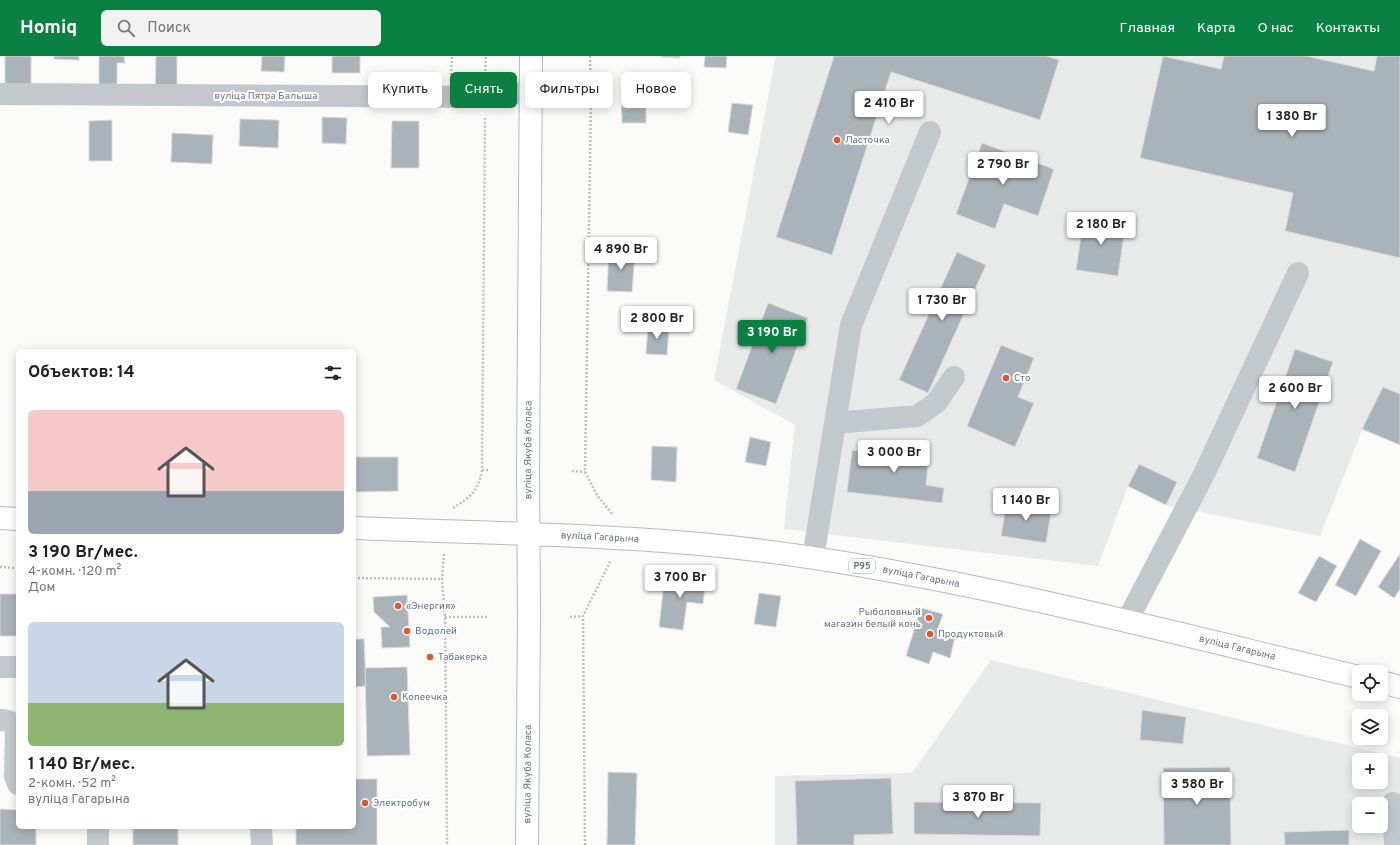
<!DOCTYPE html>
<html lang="ru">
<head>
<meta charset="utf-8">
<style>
	:root { --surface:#fff; --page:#f2f2f2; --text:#222; --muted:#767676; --accent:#0b8043 }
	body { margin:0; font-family:Overpass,sans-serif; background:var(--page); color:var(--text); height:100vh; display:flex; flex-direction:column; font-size:15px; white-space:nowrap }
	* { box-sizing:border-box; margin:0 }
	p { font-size:13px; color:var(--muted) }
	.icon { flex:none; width:22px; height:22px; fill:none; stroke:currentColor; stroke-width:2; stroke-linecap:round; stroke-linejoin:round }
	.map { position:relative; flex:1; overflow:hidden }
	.side { position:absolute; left:16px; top:293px; width:340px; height:480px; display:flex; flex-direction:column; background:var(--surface); border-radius:6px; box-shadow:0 2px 10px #0003 }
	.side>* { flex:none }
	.hud { position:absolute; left:368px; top:16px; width:380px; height:36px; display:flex; gap:8px }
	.fabs { position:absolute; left:1352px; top:609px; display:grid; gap:8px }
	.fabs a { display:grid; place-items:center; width:36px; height:36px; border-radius:6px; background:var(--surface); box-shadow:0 2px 10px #0003; font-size:20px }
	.price { position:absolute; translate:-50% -34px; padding:0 9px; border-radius:4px; background:#fff; color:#222; font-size:13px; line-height:26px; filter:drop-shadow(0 1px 2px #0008) }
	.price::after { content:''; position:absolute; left:50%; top:24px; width:12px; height:9px; margin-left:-6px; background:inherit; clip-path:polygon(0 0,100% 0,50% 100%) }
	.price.current { background:var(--accent); color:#fff }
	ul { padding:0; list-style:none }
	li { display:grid; align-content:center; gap:8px; height:212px; padding:0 12px }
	li span { display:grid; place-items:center; height:124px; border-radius:6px; color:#555 }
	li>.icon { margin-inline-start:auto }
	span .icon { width:72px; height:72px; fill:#fffc; stroke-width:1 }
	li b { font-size:17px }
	h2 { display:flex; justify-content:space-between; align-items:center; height:48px; padding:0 12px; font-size:17px }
	.pill { padding:0 14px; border-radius:6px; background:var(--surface); box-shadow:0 2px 10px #0003; font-size:14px; line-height:36px }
	.pill.current { background:var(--accent); color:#fff }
	header { display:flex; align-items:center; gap:24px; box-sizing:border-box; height:56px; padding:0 20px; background:var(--accent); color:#fff }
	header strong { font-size:19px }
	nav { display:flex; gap:22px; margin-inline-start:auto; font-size:14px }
	.search { width:280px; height:36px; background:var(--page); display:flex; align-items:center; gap:10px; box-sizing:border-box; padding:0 14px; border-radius:6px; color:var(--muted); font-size:15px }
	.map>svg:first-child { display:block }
	.built { fill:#e8e9e9; fill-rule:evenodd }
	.building { fill:#aab3b9; stroke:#dcdcda }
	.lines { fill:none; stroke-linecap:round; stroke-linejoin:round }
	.major-casing { stroke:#b5babe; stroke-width:24 }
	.path { stroke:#bbbfc2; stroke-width:2.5; stroke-dasharray:2 2; stroke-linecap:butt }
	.minor { stroke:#c3c8cc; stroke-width:22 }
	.major { stroke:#fff; stroke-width:22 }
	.poi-dot { fill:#e4572e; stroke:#fff; stroke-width:1.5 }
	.labels { text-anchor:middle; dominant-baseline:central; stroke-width:4; stroke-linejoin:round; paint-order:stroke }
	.shield { fill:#fff; stroke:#939fa8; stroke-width:1 }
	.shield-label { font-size:9px; font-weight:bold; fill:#657683 }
	.street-label { font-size:10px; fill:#657683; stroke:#fff }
	.poi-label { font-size:10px; fill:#657683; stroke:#fff; text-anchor:start }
</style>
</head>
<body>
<header>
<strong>Homiq</strong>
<div class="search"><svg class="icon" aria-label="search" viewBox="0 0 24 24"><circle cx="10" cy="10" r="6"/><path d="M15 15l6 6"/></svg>Поиск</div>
<nav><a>Главная</a><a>Карта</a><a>О нас</a><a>Контакты</a></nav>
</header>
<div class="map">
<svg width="1400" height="789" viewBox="0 0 1400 789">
	<rect width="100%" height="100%" fill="#fafaf8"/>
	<g class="built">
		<polygon points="776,0 1400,0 1400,389 1362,374 1320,480 1166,449 1128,430 1098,510 784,473 795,369 714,324"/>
		<path d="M 991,604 L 1400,702 L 1400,789 L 775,789 L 775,720 L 912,717 ZM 1359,704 L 1381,704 L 1381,726 L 1359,726 ZM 1359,748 L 1381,748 L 1381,770 L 1359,770 Z"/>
	</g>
	<g class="building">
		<rect x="5" y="0" width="26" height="28"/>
		<polygon points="54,0 79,0 79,4 54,3"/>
		<polygon points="99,0 124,0 125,7 117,7 117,28 99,29"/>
		<polygon points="156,0 177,0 177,39 155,38"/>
		<polygon points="262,0 285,0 284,16 261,15"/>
		<rect x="332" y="0" width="28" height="17"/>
		<polygon points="661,0 680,0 680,2 661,1"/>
		<polygon points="705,0 727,0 726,12 704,11"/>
		<polygon points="834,0 1046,0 1059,4 1040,64 891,16 832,199 776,181"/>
		<polygon points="1163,0 1221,13 1224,0 1306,0 1374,15 1377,0 1400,0 1400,202 1285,175 1293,137 1140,102"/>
		<polygon points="621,33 646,33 646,67 622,67"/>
		<polygon points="732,47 753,49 748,79 728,76"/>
		<polygon points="322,61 347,62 346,88 322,87"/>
		<polygon points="240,63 279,64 278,92 239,90"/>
		<polygon points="112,64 112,105 89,105 89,65"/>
		<polygon points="392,65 419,65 419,112 391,112"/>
		<polygon points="172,77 213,79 212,108 171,106"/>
		<polygon points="982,87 1054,113 1038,160 1004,148 995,173 956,158"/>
		<polygon points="1084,160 1126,166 1118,220 1076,214"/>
		<polygon points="609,194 635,195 632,236 607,235"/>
		<polygon points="957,196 986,209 928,337 899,324"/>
		<polygon points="768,247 808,262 776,348 736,333"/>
		<polygon points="648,269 669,271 667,299 646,298"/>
		<polygon points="1001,289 1034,302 1018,341 1034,347 1015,391 967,370"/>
		<polygon points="1295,293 1333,306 1295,416 1257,402"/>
		<polygon points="1383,331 1400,338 1400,389 1362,373"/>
		<polygon points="750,381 771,386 766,410 745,406"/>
		<polygon points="904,385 930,388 926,429 944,432 942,447 847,436 852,394 902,400"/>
		<polygon points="652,390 677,391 676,426 651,424"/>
		<polygon points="356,401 398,401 398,435 356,436"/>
		<polygon points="1139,408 1177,426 1166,449 1128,430"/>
		<polygon points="1007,444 1052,451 1046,487 1001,480"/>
		<polygon points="1360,483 1381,495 1356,540 1335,529"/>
		<polygon points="1400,498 1400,533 1394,542 1378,531"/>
		<polygon points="1319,500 1337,510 1316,546 1298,537"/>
		<polygon points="665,518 706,523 703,548 687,546 683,574 659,571"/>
		<polygon points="759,537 781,540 776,571 754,568"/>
		<rect x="0" y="538" width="18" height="42"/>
		<polygon points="407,539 410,591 382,592 381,571 390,571 374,556 373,541"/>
		<polygon points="921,552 943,558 937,575 955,581 950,602 933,596 929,608 906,600"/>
		<polygon points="354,583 364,583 366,630 354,631"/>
		<polygon points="407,611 410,699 367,700 365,612"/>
		<polygon points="1142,654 1186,661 1183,688 1140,684"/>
		<polygon points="1230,711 1231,789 1164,789 1163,712"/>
		<polygon points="608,716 637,717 635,789 607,789"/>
		<polygon points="891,722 893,778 854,779 854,789 797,789 795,725"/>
		<polygon points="354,723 377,723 377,789 296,789 296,771 354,771"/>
		<polygon points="914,746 1041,747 1040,780 914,778"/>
		<polygon points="0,753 18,754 18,771 36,771 36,789 0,789"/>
		<rect x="133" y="771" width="45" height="18"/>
		<polygon points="1349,774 1349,789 1285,789 1284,776"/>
	</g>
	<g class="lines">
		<defs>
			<g id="major">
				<polyline points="0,462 18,463"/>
				<path id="s1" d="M 354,472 C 507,478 662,478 814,502 C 997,530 1178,578 1359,621"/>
				<polyline points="1381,626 1400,631"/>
				<path id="s2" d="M 527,789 L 529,561 L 528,414 L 531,0"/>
			</g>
		</defs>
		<use href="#major" class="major-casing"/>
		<g class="path">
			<polyline points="590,0 591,43 585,416 597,439 613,459"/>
			<polyline points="451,19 452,0"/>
			<polyline points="485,19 486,0"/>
			<polyline points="482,414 490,414"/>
			<polyline points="572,415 585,416"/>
			<path d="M 453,452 C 470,441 478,436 482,414 L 485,62"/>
			<polyline points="444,498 442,523 445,561 447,789"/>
			<polyline points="0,511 18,512"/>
			<polyline points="354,522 442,523"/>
			<polyline points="445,561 487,561"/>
			<polyline points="570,561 583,560"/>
			<polyline points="585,789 583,560 611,504"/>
		</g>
		<g class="minor">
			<polyline points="0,38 485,41 531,36"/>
			<polyline points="835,367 917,360 936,347 954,321"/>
			<polyline points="813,502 851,269 930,76"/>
			<polyline points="1127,565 1204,418 1298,217"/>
			<polyline points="0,611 18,611"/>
			<path d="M 0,664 C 8,664 14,666 16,674 L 15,720 L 18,728"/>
			<polyline points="1393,747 1395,789"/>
			<polyline points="98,771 98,789"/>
			<polyline points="261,771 262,789"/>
		</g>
		<use href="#major" class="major"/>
	</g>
	<g class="poi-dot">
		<circle cx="837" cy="84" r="4"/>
		<circle cx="1006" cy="322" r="4"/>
		<circle cx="398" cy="550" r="4"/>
		<circle cx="929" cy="562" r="4"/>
		<circle cx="407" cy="575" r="4"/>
		<circle cx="930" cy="578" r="4"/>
		<circle cx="430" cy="601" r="4"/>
		<circle cx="394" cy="641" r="4"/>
		<circle cx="365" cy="747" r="4"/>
	</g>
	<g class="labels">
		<rect class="shield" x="849" y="503" width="26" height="14" rx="3"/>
		<g class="shield-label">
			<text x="862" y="510">Р95</text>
		</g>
		<g class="street-label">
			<text x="266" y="40">вуліца Пятра Балыша</text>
			<text stroke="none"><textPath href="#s2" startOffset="395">вуліца Якуба Коласа</textPath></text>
			<text stroke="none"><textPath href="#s1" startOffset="246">вуліца Гагарына</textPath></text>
			<text stroke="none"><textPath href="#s1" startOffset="570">вуліца Гагарына</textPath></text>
			<text stroke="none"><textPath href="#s1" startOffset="894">вуліца Гагарына</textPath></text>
			<text stroke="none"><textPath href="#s2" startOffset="71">вуліца Якуба Коласа</textPath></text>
		</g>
		<g class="poi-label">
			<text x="845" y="84">Ласточка</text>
			<text x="1014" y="322">Сто</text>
			<text x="406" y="550">«Энергия»</text>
			<text x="921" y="556" text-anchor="end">Рыболовный<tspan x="921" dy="12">магазин белый конь</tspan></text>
			<text x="415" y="575">Водолей</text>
			<text x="938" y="578">Продуктовый</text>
			<text x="438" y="601">Табакерка</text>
			<text x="402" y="641">Копеечка</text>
			<text x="373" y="747">Электробум</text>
		</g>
	</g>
</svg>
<div class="fabs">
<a><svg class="icon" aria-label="locate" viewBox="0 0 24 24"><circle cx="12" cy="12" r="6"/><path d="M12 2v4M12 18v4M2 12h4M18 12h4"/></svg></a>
<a><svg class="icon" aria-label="layers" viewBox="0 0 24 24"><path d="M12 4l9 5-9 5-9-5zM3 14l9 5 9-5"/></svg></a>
<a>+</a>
<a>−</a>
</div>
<b class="price" style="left:889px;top:69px">2 410 Br</b>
<b class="price" style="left:1292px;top:82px">1 380 Br</b>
<b class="price" style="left:1003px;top:130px">2 790 Br</b>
<b class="price" style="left:1101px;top:190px">2 180 Br</b>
<b class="price" style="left:621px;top:215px">4 890 Br</b>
<b class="price" style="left:942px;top:266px">1 730 Br</b>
<b class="price" style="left:657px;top:284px">2 800 Br</b>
<b class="price current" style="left:772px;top:298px">3 190 Br</b>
<b class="price" style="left:1295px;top:354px">2 600 Br</b>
<b class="price" style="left:894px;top:418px">3 000 Br</b>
<b class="price" style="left:1026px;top:466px">1 140 Br</b>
<b class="price" style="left:680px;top:543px">3 700 Br</b>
<b class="price" style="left:1197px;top:750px">3 580 Br</b>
<b class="price" style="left:978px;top:763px">3 870 Br</b>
<div class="hud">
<a class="pill">Купить</a>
<a class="pill current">Снять</a>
<a class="pill">Фильтры</a>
<a class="pill">Новое</a>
</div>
<section class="side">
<h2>Объектов: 14<svg class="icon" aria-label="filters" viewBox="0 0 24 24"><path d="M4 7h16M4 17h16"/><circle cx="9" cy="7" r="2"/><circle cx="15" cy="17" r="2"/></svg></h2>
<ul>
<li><span style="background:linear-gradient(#f6c9c9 65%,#9aa5b1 0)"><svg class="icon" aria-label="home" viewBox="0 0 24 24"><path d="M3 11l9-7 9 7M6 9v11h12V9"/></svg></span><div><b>3 190 Br/мес.</b><p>4-комн. · 120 m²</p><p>Дом</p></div></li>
<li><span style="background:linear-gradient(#c9d6e8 65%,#8fb573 0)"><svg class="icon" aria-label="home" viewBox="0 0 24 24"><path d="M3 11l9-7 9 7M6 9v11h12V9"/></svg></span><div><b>1 140 Br/мес.</b><p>2-комн. · 52 m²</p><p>вуліца Гагарына</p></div></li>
</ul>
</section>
</div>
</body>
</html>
